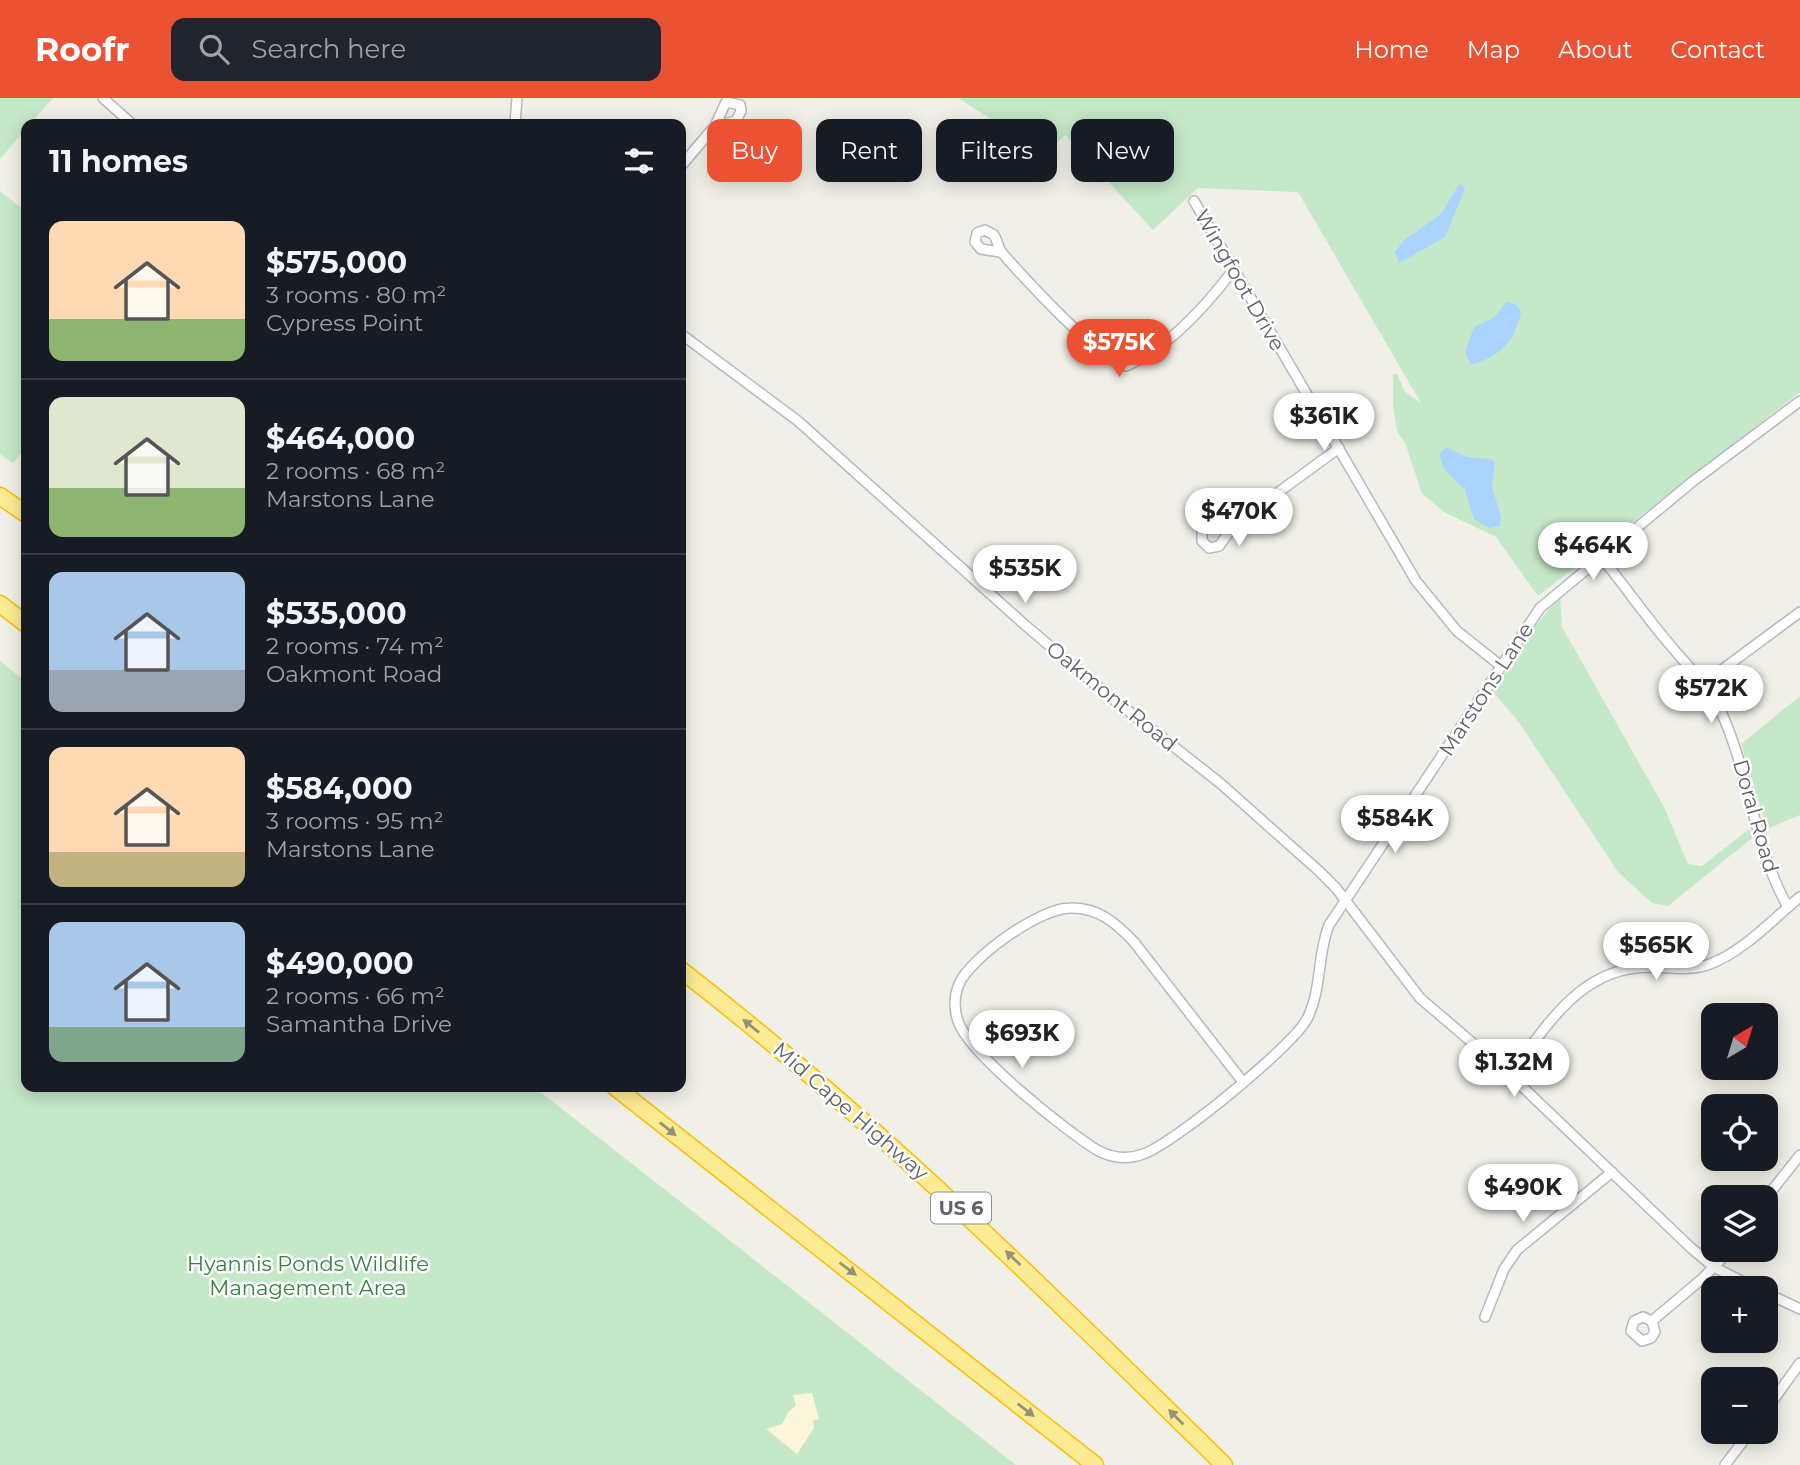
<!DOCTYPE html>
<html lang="en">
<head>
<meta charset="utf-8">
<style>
	:root { --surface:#171b24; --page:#20242c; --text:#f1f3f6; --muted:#9ea1a6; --line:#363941; --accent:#eb5234 }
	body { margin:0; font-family:Montserrat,sans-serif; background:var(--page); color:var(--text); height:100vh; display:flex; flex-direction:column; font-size:26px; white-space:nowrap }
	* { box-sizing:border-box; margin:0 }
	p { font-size:23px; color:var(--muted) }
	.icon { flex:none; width:38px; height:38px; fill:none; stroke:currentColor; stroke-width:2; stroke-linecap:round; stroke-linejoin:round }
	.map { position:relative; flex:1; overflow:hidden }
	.side { position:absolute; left:21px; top:21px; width:665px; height:973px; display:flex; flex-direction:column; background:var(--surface); border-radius:14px; box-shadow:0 4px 18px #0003 }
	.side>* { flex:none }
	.guide { position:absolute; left:707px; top:21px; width:665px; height:63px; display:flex; gap:14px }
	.needle { width:46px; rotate:38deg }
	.controls { position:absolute; left:1701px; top:905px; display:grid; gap:14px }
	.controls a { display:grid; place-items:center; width:77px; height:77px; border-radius:14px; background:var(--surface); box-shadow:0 4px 18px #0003; font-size:35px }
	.price { position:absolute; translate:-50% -60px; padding:0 16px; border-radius:24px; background:#fff; color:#222; font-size:23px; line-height:46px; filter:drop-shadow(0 2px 4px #0008) }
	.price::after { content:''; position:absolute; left:50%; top:42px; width:21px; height:16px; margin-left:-10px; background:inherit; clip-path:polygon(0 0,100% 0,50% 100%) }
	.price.on { background:var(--accent); color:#fff }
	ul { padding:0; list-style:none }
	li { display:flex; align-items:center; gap:21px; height:175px; padding:0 28px }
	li+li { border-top:2px solid var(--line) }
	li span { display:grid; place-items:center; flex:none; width:196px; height:140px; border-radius:14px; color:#555 }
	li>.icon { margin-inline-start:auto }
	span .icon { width:84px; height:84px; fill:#fffc; stroke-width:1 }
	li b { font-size:30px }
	h2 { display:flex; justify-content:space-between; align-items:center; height:84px; padding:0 28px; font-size:30px }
	.chip { padding:0 24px; border-radius:14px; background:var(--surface); box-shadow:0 4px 18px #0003; font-size:24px; line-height:63px }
	.chip.on { background:var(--accent); color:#fff }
	header { display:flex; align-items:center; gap:42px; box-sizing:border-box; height:98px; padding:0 35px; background:var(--accent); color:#fff }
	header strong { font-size:33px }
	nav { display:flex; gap:38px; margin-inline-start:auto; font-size:24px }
	.search { width:490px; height:63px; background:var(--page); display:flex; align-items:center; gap:18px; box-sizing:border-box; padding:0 24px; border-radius:14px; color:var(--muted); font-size:26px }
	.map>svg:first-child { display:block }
	.green { fill:#c5e8c8 }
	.sand { fill:#fbf6d9 }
	.water { fill:#aad3ff }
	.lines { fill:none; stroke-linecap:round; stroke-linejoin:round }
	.minor-casing { stroke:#b8b9be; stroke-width:12 }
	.motorway-casing { stroke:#f9c000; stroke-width:19 }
	.minor { stroke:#fff; stroke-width:9 }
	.motorway { stroke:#fdeb93; stroke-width:16 }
	.oneway { fill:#969277 }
	.labels { text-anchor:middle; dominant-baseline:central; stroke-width:5; stroke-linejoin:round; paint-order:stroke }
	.shield { fill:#fff; stroke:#8f9195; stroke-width:2 }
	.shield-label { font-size:19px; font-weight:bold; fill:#5f6268 }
	.street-label { font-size:21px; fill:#5f6268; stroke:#fff }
	.park-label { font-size:21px; fill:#34823e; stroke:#fff }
</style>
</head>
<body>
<header>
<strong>Roofr</strong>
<div class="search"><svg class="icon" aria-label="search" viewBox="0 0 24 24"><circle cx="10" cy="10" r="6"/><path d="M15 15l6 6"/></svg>Search here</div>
<nav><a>Home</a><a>Map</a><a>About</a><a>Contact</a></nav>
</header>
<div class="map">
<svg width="1800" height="1367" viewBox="0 0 1800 1367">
	<rect width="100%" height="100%" fill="#f1f0e8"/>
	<g class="green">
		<polygon points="0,0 53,0 30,26 26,26 26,31 0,61"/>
		<polygon points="958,0 1800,0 1800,294 1538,498 1496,439 1444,414 1422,395 1405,345 1397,333 1393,308 1393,276 1397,276 1405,294 1421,305 1298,94 1198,90 1153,132 1065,37 1045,56"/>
		<polygon points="0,93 26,114 26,349 13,365 0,356"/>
		<polygon points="1560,498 1562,529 1664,709 1688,766 1702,768 1749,731 1752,740 1668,808 1652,805 1618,774 1518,623 1493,594 1534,530"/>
		<polygon points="0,563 26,584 26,989 534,989 1016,1367 0,1367"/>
		<polygon points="1800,598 1800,717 1767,731 1741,646"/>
	</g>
	<polygon class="sand" points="812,1295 819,1321 813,1322 814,1330 797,1356 766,1331 782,1326 789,1313 796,1308 793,1297"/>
	<g class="water">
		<polygon points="1460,85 1465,91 1445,139 1399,165 1395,155 1403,143 1441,116"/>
		<path d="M 1506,204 L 1517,207 L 1521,214 C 1515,243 1501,258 1471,267 L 1465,254 L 1474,229 L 1495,219 Z"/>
		<polygon points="1446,349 1467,359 1490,361 1495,364 1492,389 1501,419 1500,428 1489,430 1474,421 1465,392 1444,371 1439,356"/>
	</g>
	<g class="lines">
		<defs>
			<g id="minor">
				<polyline points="103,0 132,26"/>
				<polyline points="515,26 517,0"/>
				<polyline points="681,68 715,28 726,4 740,7 741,13 736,23 715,28"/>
				<polyline points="1194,103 1416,483 1457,533 1501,568"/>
				<path d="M 1000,154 L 981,151 L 975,144 L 977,135 L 985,132 L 994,137 C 998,143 998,151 1003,156 C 1025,181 1097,260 1126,268 C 1169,250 1206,208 1234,171"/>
				<polyline points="681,236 798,323 1025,527 1098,589 1220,685 1319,773 1336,790 1420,900 1510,977 1691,1150 1714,1169 1755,1190"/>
				<polyline points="1235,426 1225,421 1211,423 1202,434 1202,443 1209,450 1219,448 1235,426 1339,350"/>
				<path d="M 1601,459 C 1625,488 1646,519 1671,548 C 1689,570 1710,589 1722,616 C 1750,678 1754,750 1788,809"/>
				<polyline points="1704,585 1800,514"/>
				<path d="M 1510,977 C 1543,933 1576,876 1636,870 C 1661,867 1687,875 1710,866 C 1744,853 1772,822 1800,799"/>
				<path d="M 1243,984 L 1134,844 C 1116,825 1098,809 1070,810 C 1040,810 971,859 959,886 C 954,898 954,911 958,923 C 968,955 1066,1033 1097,1052 C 1111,1060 1128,1062 1143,1056 C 1172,1047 1293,948 1307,921 C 1322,892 1317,857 1329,827 L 1540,510 L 1692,384 L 1800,303"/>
				<polyline points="1766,1100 1800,1057"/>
				<polyline points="1766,1195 1800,1211"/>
				<polyline points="1485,1219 1504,1171 1517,1152 1612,1074"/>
				<polyline points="1652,1223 1643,1219 1634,1223 1631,1233 1642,1243 1651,1240 1655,1234 1652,1223 1703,1180 1730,1152"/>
				<polyline points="1766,1312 1800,1265"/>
				<polyline points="1725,1367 1750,1334"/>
			</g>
			<g id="motorway">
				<polyline points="0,398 26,416"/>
				<polyline points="0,506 26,526"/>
				<path d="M 681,872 C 875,1022 1049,1195 1224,1367"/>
				<polyline points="615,989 1095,1367"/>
			</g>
		</defs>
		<use href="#minor" class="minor-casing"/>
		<use href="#motorway" class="motorway-casing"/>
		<use href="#minor" class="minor"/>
		<use href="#motorway" class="motorway"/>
	</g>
	<defs><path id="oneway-solid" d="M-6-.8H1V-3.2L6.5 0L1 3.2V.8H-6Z" transform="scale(1.75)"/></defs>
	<g class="oneway">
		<use href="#oneway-solid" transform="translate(751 928) rotate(-141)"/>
		<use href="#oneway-solid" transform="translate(668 1031) rotate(39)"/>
		<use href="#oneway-solid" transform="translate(1013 1160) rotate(-136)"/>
		<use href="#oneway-solid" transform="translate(848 1171) rotate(37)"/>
		<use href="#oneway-solid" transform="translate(1026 1312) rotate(38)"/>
		<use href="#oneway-solid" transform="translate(1176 1319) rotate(-135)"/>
	</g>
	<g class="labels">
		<rect class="shield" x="931" y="1094.5" width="60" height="31" rx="5"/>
		<g class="shield-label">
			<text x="961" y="1110">US 6</text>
		</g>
		<g class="street-label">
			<text transform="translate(1240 182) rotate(60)">Wingfoot Drive</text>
			<text transform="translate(1486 591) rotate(-57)">Marstons Lane</text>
			<text transform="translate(1112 598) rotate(39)">Oakmont Road</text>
			<text transform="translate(1756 718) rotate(74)">Doral Road</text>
			<text transform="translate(851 1013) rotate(41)">Mid Cape Highway</text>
		</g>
		<g class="park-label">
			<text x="308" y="1165">Hyannis Ponds Wildlife<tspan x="308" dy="24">Management Area</tspan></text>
		</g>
	</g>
</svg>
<div class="controls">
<a><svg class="needle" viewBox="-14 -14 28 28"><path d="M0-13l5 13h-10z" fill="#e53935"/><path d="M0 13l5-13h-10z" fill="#9ea1a6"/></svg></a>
<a><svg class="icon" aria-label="locate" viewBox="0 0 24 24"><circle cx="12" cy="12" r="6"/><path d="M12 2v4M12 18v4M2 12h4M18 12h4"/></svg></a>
<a><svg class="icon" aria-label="layers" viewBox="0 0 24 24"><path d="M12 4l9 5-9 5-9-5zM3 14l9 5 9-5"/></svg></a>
<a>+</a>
<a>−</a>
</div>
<b class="price on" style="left:1119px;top:281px">$575K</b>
<b class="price" style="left:1324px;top:355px">$361K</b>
<b class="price" style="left:1239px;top:450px">$470K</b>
<b class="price" style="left:1593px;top:484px">$464K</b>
<b class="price" style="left:1025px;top:507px">$535K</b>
<b class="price" style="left:1711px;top:627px">$572K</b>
<b class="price" style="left:1395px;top:757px">$584K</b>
<b class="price" style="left:1656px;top:884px">$565K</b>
<b class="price" style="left:1022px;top:972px">$693K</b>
<b class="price" style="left:1514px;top:1001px">$1.32M</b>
<b class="price" style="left:1523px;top:1126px">$490K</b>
<div class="guide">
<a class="chip on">Buy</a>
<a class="chip">Rent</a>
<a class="chip">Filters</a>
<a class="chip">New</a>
</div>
<section class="side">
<h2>11 homes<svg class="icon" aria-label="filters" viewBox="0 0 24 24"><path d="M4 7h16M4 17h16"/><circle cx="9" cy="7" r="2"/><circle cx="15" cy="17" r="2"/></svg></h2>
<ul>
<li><span style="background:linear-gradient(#ffd9b3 70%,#8fb573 0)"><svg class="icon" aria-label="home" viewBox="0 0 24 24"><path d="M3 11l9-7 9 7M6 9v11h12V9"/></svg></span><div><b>$575,000</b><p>3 rooms · 80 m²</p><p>Cypress Point</p></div></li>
<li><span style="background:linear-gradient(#dfe7d0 65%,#8fb573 0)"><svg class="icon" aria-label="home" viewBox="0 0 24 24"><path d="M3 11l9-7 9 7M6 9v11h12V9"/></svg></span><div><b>$464,000</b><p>2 rooms · 68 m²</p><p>Marstons Lane</p></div></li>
<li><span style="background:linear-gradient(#a9c7e8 70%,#9aa5b1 0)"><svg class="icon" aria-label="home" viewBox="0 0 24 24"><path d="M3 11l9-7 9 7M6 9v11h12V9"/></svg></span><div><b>$535,000</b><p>2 rooms · 74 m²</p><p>Oakmont Road</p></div></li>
<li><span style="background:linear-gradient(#ffd9b3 75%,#c2b280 0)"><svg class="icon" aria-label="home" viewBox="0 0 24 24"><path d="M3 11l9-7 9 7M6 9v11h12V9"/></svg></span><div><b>$584,000</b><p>3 rooms · 95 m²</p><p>Marstons Lane</p></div></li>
<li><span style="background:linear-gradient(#a9c7e8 75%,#7fa58c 0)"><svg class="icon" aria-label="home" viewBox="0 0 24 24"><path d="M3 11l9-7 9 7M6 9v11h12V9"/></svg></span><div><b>$490,000</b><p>2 rooms · 66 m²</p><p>Samantha Drive</p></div></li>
</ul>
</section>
</div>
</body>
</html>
